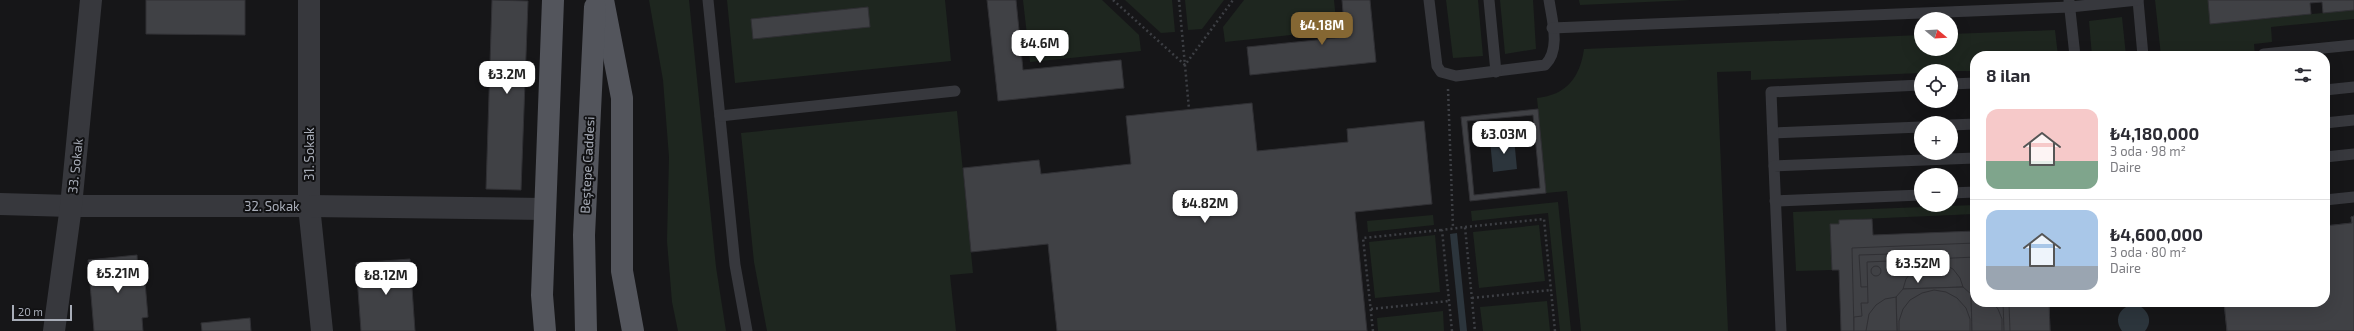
<!DOCTYPE html>
<html lang="tr">
<head>
<meta charset="utf-8">
<style>
	:root { --surface:#fff; --page:#f2f2f3; --text:#2b2b33; --muted:#7c7c81; --line:#e1e1e2; --accent:#856733 }
	body { margin:0; font-family:"Exo 2",sans-serif; background:var(--page); color:var(--text); height:100vh; display:flex; flex-direction:column; font-size:15px; white-space:nowrap }
	* { box-sizing:border-box; margin:0 }
	p { font-size:13px; color:var(--muted) }
	.icon { flex:none; width:22px; height:22px; fill:none; stroke:currentColor; stroke-width:2; stroke-linecap:round; stroke-linejoin:round }
	.map { position:relative; flex:1; overflow:hidden }
	.panel { position:absolute; left:1970px; top:51px; width:360px; height:256px; display:flex; flex-direction:column; background:var(--surface); border-radius:16px; box-shadow:0 4px 16px #0002 }
	.panel>* { flex:none }
	.needle { width:26px; rotate:108deg }
	.controls { position:absolute; left:1914px; top:12px; display:grid; gap:8px }
	.controls a { display:grid; place-items:center; width:44px; height:44px; border-radius:50%; background:var(--surface); box-shadow:0 4px 16px #0002; font-size:20px }
	.scale { position:absolute; left:12px; bottom:10px; width:60px; box-sizing:border-box; padding-left:4px; border:2px solid #a8adb8; border-top:0; font-size:11px; line-height:14px; white-space:nowrap; color:#a8adb8; -webkit-text-stroke:3px #111113; paint-order:stroke }
	.price { position:absolute; translate:-50% -34px; padding:0 9px; border-radius:8px; background:#fff; color:#222; font-size:13px; line-height:26px; filter:drop-shadow(0 1px 2px #0008) }
	.price::after { content:''; position:absolute; left:50%; top:24px; width:12px; height:9px; margin-left:-6px; background:inherit; clip-path:polygon(0 0,100% 0,50% 100%) }
	.price.current { background:var(--accent); color:#fff }
	ul { padding:0; list-style:none }
	li { display:flex; align-items:center; gap:12px; height:100px; padding:0 16px }
	li+li { border-top:1px solid var(--line) }
	li span { display:grid; place-items:center; flex:none; width:112px; height:80px; border-radius:12px; color:#555 }
	li>.icon { margin-inline-start:auto }
	span .icon { width:48px; height:48px; fill:#fffc; stroke-width:1 }
	li b { font-size:17px }
	h2 { display:flex; justify-content:space-between; align-items:center; height:48px; padding:0 16px; font-size:17px }
	.map>svg:first-child { display:block }
	.green { fill:#1e261f; fill-rule:evenodd }
	.water { fill:#2c353c }
	.building { fill:#404145; stroke:#303034; fill-rule:evenodd }
	.lines { fill:none; stroke-linecap:round; stroke-linejoin:round }
	.path { stroke:#3d3f44; stroke-width:2.5; stroke-dasharray:2 3; stroke-linecap:butt }
	.service { stroke:#37383d; stroke-width:11 }
	.minor { stroke:#37383d; stroke-width:22 }
	.primary { stroke:#53555c; stroke-width:22 }
	.labels { text-anchor:middle; dominant-baseline:central; stroke-width:4; stroke-linejoin:round; paint-order:stroke }
	.street-label { font-size:13px; fill:#a8adb8; stroke:#111113 }
</style>
</head>
<body>
<div class="map">
<svg width="2354" height="331" viewBox="0 0 2354 331">
	<rect width="100%" height="100%" fill="#161618"/>
	<g class="green">
		<polygon points="649,0 689,0 716,267 726,331 678,331 672,302 667,241 669,157 663,80"/>
		<path d="M 727,0 L 945,0 L 951,61 L 735,83 ZM 867,7 L 869,27 L 753,39 L 752,19 Z"/>
		<polygon points="1023,0 1102,0 1139,35 1141,51 1030,62"/>
		<polygon points="1125,0 1172,0 1175,32 1161,33"/>
		<polygon points="1185,0 1224,0 1202,29 1188,30"/>
		<polygon points="1244,0 1334,0 1337,30 1225,42 1223,27"/>
		<polygon points="1446,0 1478,0 1483,56 1453,58"/>
		<polygon points="1500,0 1533,0 1536,49 1505,54"/>
		<polygon points="1579,0 1690,0 1580,5"/>
		<polygon points="2155,0 2208,0 2210,24 2354,10 2354,19 2271,27 2272,42 2254,44 2255,56 2161,56"/>
		<polygon points="2122,17 2126,56 2092,56 2089,21"/>
		<path d="M 2055,30 L 2058,56 L 1975,56 L 1975,71 L 1921,71 L 1921,73 L 1751,80 L 1751,71 L 1717,72 L 1728,331 L 1581,331 L 1567,191 L 1546,193 L 1537,98 C 1566,95 1580,78 1584,49 L 1921,35 L 1921,49 L 1951,49 L 1951,34 Z"/>
		<polygon points="957,111 973,273 950,275 956,331 767,331 754,262 741,133"/>
		<polygon points="1558,202 1571,331 1560,331 1548,213 1472,221 1471,211"/>
		<polygon points="1975,205 1975,214 1839,220 1839,224 1830,224 1832,270 1796,271 1793,212"/>
		<polygon points="1433,215 1434,225 1368,232 1367,221"/>
		<polygon points="1539,225 1545,281 1479,288 1473,232"/>
		<polygon points="1435,235 1440,292 1375,298 1369,242"/>
		<polygon points="1547,301 1550,331 1483,331 1480,307"/>
		<polygon points="1443,311 1444,331 1378,331 1377,318"/>
	</g>
	<g class="water">
		<polygon points="1514,138 1517,169 1493,172 1490,140"/>
		<polygon points="1457,233 1467,331 1460,331 1450,234"/>
		<path d="M 2135,304 C 2147,308 2154,320 2145,331 L 2122,331 C 2113,319 2120,306 2135,304 Z"/>
	</g>
	<g class="building">
		<polygon points="146,0 245,0 245,35 146,34"/>
		<polygon points="492,0 528,1 521,190 486,189"/>
		<polygon points="987,0 1016,0 1023,70 1121,60 1124,88 998,101"/>
		<polygon points="1342,0 1370,0 1376,62 1250,75 1247,47 1345,37"/>
		<polygon points="2208,0 2354,0 2354,10 2323,13 2322,2 2310,3 2311,14 2210,24"/>
		<polygon points="868,7 870,27 753,39 751,19"/>
		<polygon points="1252,103 1257,151 1348,142 1347,129 1424,121 1432,204 1355,212 1367,331 1057,331 1048,244 971,252 963,168 1039,160 1041,174 1131,164 1126,116"/>
		<path d="M 1538,109 L 1546,193 L 1470,201 L 1461,117 ZM 1533,115 L 1540,188 L 1474,195 L 1467,121 Z"/>
		<polygon points="2354,216 2354,331 2227,331 2224,302 2325,302 2325,226 2352,223 2351,217"/>
		<polygon points="2354,216 2354,331 2227,331 2224,302 2325,302 2325,226 2352,223 2351,217"/>
		<polygon points="1872,219 1873,235 1975,231 1975,302 2049,302 2050,331 1841,331 1839,270 1832,270 1830,224 1839,224 1839,220"/>
		<polygon points="1975,243 1975,302 2016,302 2017,331 1854,331 1852,248"/>
		<polygon points="1891,254 1893,286 1861,287 1859,255"/>
		<polygon points="137,255 138,271 144,270 148,317 142,318 143,331 94,331 88,260"/>
		<polygon points="1975,257 1975,302 2003,302 2004,331 1854,331 1854,317 1862,316 1861,303 1868,303 1867,262"/>
		<polygon points="410,259 415,331 361,331 356,263"/>
		<polygon points="1933,263 1943,264 1953,269 1960,278 1963,287 1903,289 1906,279 1912,271 1922,265"/>
		<circle cx="1876" cy="271" r="5"/>
		<polygon points="1963,287 1971,294 1972,331 1897,331 1896,297 1903,289"/>
		<polygon points="1934,290 1946,292 1957,298 1966,308 1970,319 1970,331 1899,331 1899,321 1903,309 1910,300 1922,293"/>
		<polygon points="1971,294 1975,294 1975,302 1992,302 1998,309 2002,319 2002,331 1972,331"/>
		<polygon points="1896,297 1897,331 1866,331 1869,314 1876,305 1885,299"/>
		<polygon points="2049,302 2050,331 2010,331 2009,304"/>
		<polygon points="250,318 251,331 202,331 201,323"/>
	</g>
	<g class="lines">
		<g class="path">
			<polyline points="1113,0 1185,65 1233,0"/>
			<polyline points="1179,0 1189,109"/>
			<polyline points="1448,89 1453,228"/>
			<polyline points="1465,227 1544,219 1555,331"/>
			<polyline points="1472,298 1551,290"/>
			<polyline points="1371,309 1449,301"/>
			<polyline points="1373,331 1363,238 1442,230"/>
			<polyline points="1452,331 1442,230 1465,227 1475,331"/>
		</g>
		<g class="service">
			<polyline points="708,0 735,265 747,331"/>
			<path d="M 1429,0 L 1437,66 L 1441,72 L 1456,76 L 1545,65 C 1561,50 1552,20 1549,0"/>
			<polyline points="1489,0 1496,72"/>
			<polyline points="2138,0 2143,56"/>
			<polyline points="2069,1 2075,56"/>
			<polyline points="1552,28 2070,7 2138,0"/>
			<polyline points="2264,56 2264,54 2354,45"/>
			<polyline points="1951,84 1975,83"/>
			<polyline points="2325,90 2354,87"/>
			<polyline points="720,116 955,91"/>
			<polyline points="2325,123 2354,120"/>
			<polyline points="1951,125 1975,124"/>
			<polyline points="1773,133 1921,127"/>
			<polyline points="2325,157 2354,154"/>
			<polyline points="1774,166 1771,92 1921,85"/>
			<polyline points="1951,193 1975,192"/>
			<polyline points="2325,200 2354,197"/>
			<polyline points="1775,201 1921,195"/>
			<polyline points="1781,331 1774,166 1975,158"/>
		</g>
		<g class="minor">
			<polyline points="309,0 309,206 322,331"/>
			<polyline points="0,204 71,206 309,206 545,209"/>
			<polyline points="54,331 71,206 91,0"/>
		</g>
		<g class="primary">
			<polyline points="603,0 622,98 622,271 633,331"/>
			<polyline points="545,331 542,295 553,0"/>
			<polyline points="586,331 584,235 595,7"/>
		</g>
	</g>
	<g class="labels">
		<g class="street-label">
			<text transform="translate(309 154) rotate(-90)">31. Sokak</text>
			<text transform="translate(587 165) rotate(-87)">Beştepe Caddesi</text>
			<text transform="translate(75 166) rotate(-84)">33. Sokak</text>
			<text x="272" y="206">32. Sokak</text>
		</g>
	</g>
</svg>
<div class="controls">
<a><svg class="needle" viewBox="-14 -14 28 28"><path d="M0-13l5 13h-10z" fill="#e53935"/><path d="M0 13l5-13h-10z" fill="#7c7c81"/></svg></a>
<a><svg class="icon" aria-label="locate" viewBox="0 0 24 24"><circle cx="12" cy="12" r="6"/><path d="M12 2v4M12 18v4M2 12h4M18 12h4"/></svg></a>
<a>+</a>
<a>−</a>
</div>
<div class="scale">20 m</div>
<b class="price current" style="left:1322px;top:46px">₺4.18M</b>
<b class="price" style="left:1040px;top:64px">₺4.6M</b>
<b class="price" style="left:507px;top:95px">₺3.2M</b>
<b class="price" style="left:1504px;top:155px">₺3.03M</b>
<b class="price" style="left:1205px;top:224px">₺4.82M</b>
<b class="price" style="left:1918px;top:284px">₺3.52M</b>
<b class="price" style="left:118px;top:294px">₺5.21M</b>
<b class="price" style="left:386px;top:296px">₺8.12M</b>
<section class="panel">
<h2>8 ilan<svg class="icon" aria-label="filters" viewBox="0 0 24 24"><path d="M4 7h16M4 17h16"/><circle cx="9" cy="7" r="2"/><circle cx="15" cy="17" r="2"/></svg></h2>
<ul>
<li><span style="background:linear-gradient(#f6c9c9 65%,#7fa58c 0)"><svg class="icon" aria-label="home" viewBox="0 0 24 24"><path d="M3 11l9-7 9 7M6 9v11h12V9"/></svg></span><div><b>₺4,180,000</b><p>3 oda · 98 m²</p><p>Daire</p></div></li>
<li><span style="background:linear-gradient(#a9c7e8 70%,#9aa5b1 0)"><svg class="icon" aria-label="home" viewBox="0 0 24 24"><path d="M3 11l9-7 9 7M6 9v11h12V9"/></svg></span><div><b>₺4,600,000</b><p>3 oda · 80 m²</p><p>Daire</p></div></li>
</ul>
</section>
</div>
</body>
</html>
